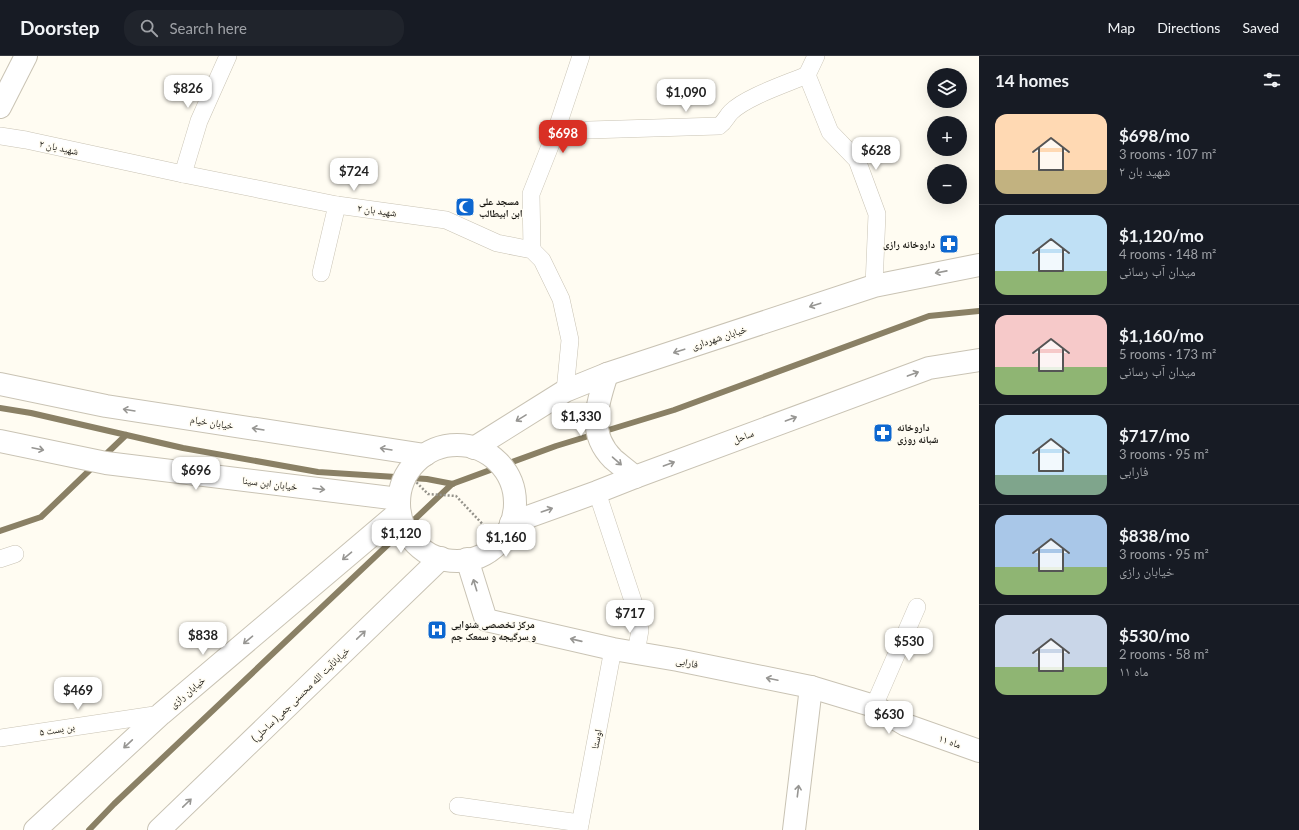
<!DOCTYPE html>
<html lang="en">
<head>
<meta charset="utf-8">
<style>
	:root { --surface:#171b24; --page:#20242c; --text:#f1f3f6; --muted:#9ea1a6; --line:#363941; --accent:#d93025 }
	body { margin:0; font-family:Lato,"Noto Naskh Arabic",sans-serif; background:var(--page); color:var(--text); height:100vh; display:flex; flex-direction:column; font-size:15px; white-space:nowrap }
	* { box-sizing:border-box; margin:0 }
	p { font-size:13px; color:var(--muted) }
	.icon { flex:none; width:22px; height:22px; fill:none; stroke:currentColor; stroke-width:2; stroke-linecap:round; stroke-linejoin:round }
	.map { position:relative; flex:1; overflow:hidden }
	.sheet { display:flex; flex-direction:column; background:var(--surface); width:320px }
	.sheet>* { flex:none }
	.tools { position:absolute; left:927px; top:12px; display:grid; gap:8px }
	.tools a { display:grid; place-items:center; width:40px; height:40px; border-radius:50%; background:var(--surface); box-shadow:0 4px 16px #0002; font-size:20px }
	.price { position:absolute; translate:-50% -34px; padding:0 9px; border-radius:8px; background:#fff; color:#222; font-size:13px; line-height:26px; filter:drop-shadow(0 1px 2px #0008) }
	.price::after { content:''; position:absolute; left:50%; top:24px; width:12px; height:9px; margin-left:-6px; background:inherit; clip-path:polygon(0 0,100% 0,50% 100%) }
	.price.selected { background:var(--accent); color:#fff }
	ul { padding:0; list-style:none }
	li { display:flex; align-items:center; gap:12px; height:100px; padding:0 16px }
	li+li { border-top:1px solid var(--line) }
	li span { display:grid; place-items:center; flex:none; width:112px; height:80px; border-radius:12px; color:#555 }
	li>.icon { margin-inline-start:auto }
	span .icon { width:48px; height:48px; fill:#fffc; stroke-width:1 }
	li b { font-size:17px }
	h2 { display:flex; justify-content:space-between; align-items:center; height:48px; padding:0 16px; font-size:17px }
	header { display:flex; align-items:center; gap:24px; box-sizing:border-box; height:56px; padding:0 20px; background:var(--surface); border-bottom:1px solid var(--line) }
	header strong { font-size:19px }
	nav { display:flex; gap:22px; margin-inline-start:auto; font-size:14px }
	.search { width:280px; height:36px; background:var(--page); display:flex; align-items:center; gap:10px; box-sizing:border-box; padding:0 14px; border-radius:16px; color:var(--muted); font-size:15px }
	main { display:flex; flex:1; min-height:0 }
	.map>svg:first-child { display:block }
	.lines { fill:none; stroke-linecap:round; stroke-linejoin:round }
	.stream { stroke:#8a8065; stroke-width:6 }
	.minor-casing { stroke:#c9c3b4; stroke-width:18 }
	.tertiary-casing { stroke:#c9c3b4; stroke-width:24 }
	.secondary-casing { stroke:#c9c3b4; stroke-width:24 }
	.path { stroke:#95938b; stroke-width:2.5; stroke-dasharray:2 2; stroke-linecap:butt }
	.minor { stroke:#fff; stroke-width:17 }
	.tertiary { stroke:#fff; stroke-width:22 }
	.secondary { stroke:#fff; stroke-width:22 }
	.oneway { stroke:#979693 }
	.labels { text-anchor:middle; dominant-baseline:central; stroke-width:3; stroke-linejoin:round; paint-order:stroke }
	.street-label { font-size:10px; fill:#171510; stroke:#fffcf2 }
	.poi-label { font-size:10px; font-weight:bold; fill:#171510; stroke:#fffcf2; text-anchor:start }
</style>
</head>
<body>
<header>
<strong>Doorstep</strong>
<div class="search"><svg class="icon" aria-label="search" viewBox="0 0 24 24"><circle cx="10" cy="10" r="6"/><path d="M15 15l6 6"/></svg>Search here</div>
<nav><a>Map</a><a>Directions</a><a>Saved</a></nav>
</header>
<main>
<div class="map">
<svg width="979" height="774" viewBox="0 0 979 774">
	<rect width="100%" height="100%" fill="#fffcf2"/>
	<g class="lines">
		<g class="stream">
			<polyline points="0,352 31,357 183,392 318,416 427,423 453,428"/>
			<polyline points="103,401 126,379"/>
			<polyline points="0,475 41,461 95,409"/>
			<polyline points="89,774 114,748 452,428 556,390 674,354 929,260 979,255"/>
		</g>
		<defs>
			<g id="minor">
				<polyline points="807,19 830,76 857,104 877,158 874,230"/>
				<polyline points="807,19 816,0"/>
				<path d="M 556,75 L 719,70 C 726,65 726,61 731,56 C 746,41 786,28 807,19"/>
				<polyline points="0,80 26,84 183,118 337,149 446,164 497,187 532,194 542,204 561,243 570,284 565,335"/>
				<polyline points="183,118 199,65 228,0"/>
				<polyline points="532,194 531,138 556,75 581,0"/>
				<polyline points="321,217 337,149"/>
				<polyline points="597,436 635,551 640,574 636,597"/>
				<polyline points="0,503 15,498"/>
				<polyline points="874,650 917,551"/>
				<polyline points="0,682 161,658"/>
				<polyline points="458,750 580,767"/>
				<polyline points="579,774 613,593"/>
			</g>
			<g id="tertiary">
				<polyline points="0,51 26,0"/>
				<polyline points="0,328 106,350 425,399"/>
				<polyline points="0,385 106,407 399,443"/>
				<polyline points="467,503 486,564 613,593 678,604 811,631 874,650 906,669 979,695"/>
				<polyline points="794,774 811,631"/>
			</g>
			<g id="secondary">
				<path d="M 607,318 C 597,349 587,377 613,403 C 620,409 628,415 635,421"/>
				<circle cx="457" cy="447" r="58"/>
				<polyline points="474,392 565,335 607,318 874,230 979,209"/>
				<polyline points="511,467 597,436 635,421 929,312 979,304"/>
				<polyline points="35,774 161,658 398,457"/>
				<polyline points="159,774 441,502"/>
			</g>
		</defs>
		<use href="#minor" class="minor-casing"/>
		<use href="#tertiary" class="tertiary-casing"/>
		<use href="#secondary" class="secondary-casing"/>
		<polyline class="path" points="408,418 428,438 456,440 491,477"/>
		<use href="#minor" class="minor"/>
		<use href="#tertiary" class="tertiary"/>
		<use href="#secondary" class="secondary"/>
	</g>
	<defs><path id="oneway-shaft" d="M-6 0H5M1.5-3L5.5 0L1.5 3" fill="none" stroke-width="1.6" stroke-linecap="round" stroke-linejoin="round"/></defs>
	<g class="oneway">
		<use href="#oneway-shaft" transform="translate(941 216) rotate(169)"/>
		<use href="#oneway-shaft" transform="translate(815 249) rotate(162)"/>
		<use href="#oneway-shaft" transform="translate(679 295) rotate(162)"/>
		<use href="#oneway-shaft" transform="translate(913 318) rotate(-20)"/>
		<use href="#oneway-shaft" transform="translate(129 354) rotate(-171)"/>
		<use href="#oneway-shaft" transform="translate(521 362) rotate(148)"/>
		<use href="#oneway-shaft" transform="translate(791 363) rotate(-20)"/>
		<use href="#oneway-shaft" transform="translate(258 373) rotate(-171)"/>
		<use href="#oneway-shaft" transform="translate(38 393) rotate(12)"/>
		<use href="#oneway-shaft" transform="translate(386 393) rotate(-171)"/>
		<use href="#oneway-shaft" transform="translate(617 405) rotate(41)"/>
		<use href="#oneway-shaft" transform="translate(669 408) rotate(-20)"/>
		<use href="#oneway-shaft" transform="translate(319 433) rotate(7)"/>
		<use href="#oneway-shaft" transform="translate(547 454) rotate(-19)"/>
		<use href="#oneway-shaft" transform="translate(347 500) rotate(140)"/>
		<use href="#oneway-shaft" transform="translate(475 529) rotate(-107)"/>
		<use href="#oneway-shaft" transform="translate(361 579) rotate(-44)"/>
		<use href="#oneway-shaft" transform="translate(248 584) rotate(140)"/>
		<use href="#oneway-shaft" transform="translate(576 584) rotate(-167)"/>
		<use href="#oneway-shaft" transform="translate(772 623) rotate(-168)"/>
		<use href="#oneway-shaft" transform="translate(128 688) rotate(137)"/>
		<use href="#oneway-shaft" transform="translate(798 735) rotate(-83)"/>
		<use href="#oneway-shaft" transform="translate(187 747) rotate(-44)"/>
	</g>
	<defs>
		<symbol id="mosque-square" viewBox="-11 -11 22 22"><rect x="-9" y="-9" width="18" height="18" rx="4" fill="#0d67d0" stroke="#fffcf2"/><path d="M3.5-4.9A6 6 0 1 0 3.5 4.9A5 5 0 1 1 3.5-4.9Z" fill="#fff"/></symbol>
		<symbol id="pharmacy-square" viewBox="-11 -11 22 22"><rect x="-9" y="-9" width="18" height="18" rx="4" fill="#0d67d0" stroke="#fffcf2"/><path d="M-2-6h4v4h4v4h-4v4h-4v-4h-4v-4h4Z" fill="#fff"/></symbol>
		<symbol id="hospital-square" viewBox="-11 -11 22 22"><rect x="-9" y="-9" width="18" height="18" rx="4" fill="#0d67d0" stroke="#fffcf2"/><path d="M-5-5h3v3.5h4V-5h3V5h-3V1.5h-4V5h-3Z" fill="#fff"/></symbol>
	</defs>
	<g fill-rule="evenodd">
		<use href="#mosque-square" x="454" y="140" width="22" height="22"/>
		<use href="#pharmacy-square" x="938" y="177" width="22" height="22"/>
		<use href="#pharmacy-square" x="872" y="366" width="22" height="22"/>
		<use href="#hospital-square" x="426" y="563" width="22" height="22"/>
	</g>
	<g class="labels">
		<g class="street-label">
			<text transform="translate(59 91) rotate(12)">شهید بان ۲</text>
			<text transform="translate(377 154) rotate(8)">شهید بان ۲</text>
			<text transform="translate(719 281) rotate(-18)">خیابان شهرداری</text>
			<text transform="translate(212 366) rotate(9)">خیابان خیام</text>
			<text transform="translate(743 380) rotate(-20)">ساحل</text>
			<text transform="translate(270 427) rotate(7)">خیابان ابن سینا</text>
			<text transform="translate(687 606) rotate(11)">فارابی</text>
			<text transform="translate(187 636) rotate(-40)">خیابان رازی</text>
			<text transform="translate(300 638) rotate(-44)">خیابانآیت الله محسنی جمی( ساحلی)</text>
			<text transform="translate(57 673) rotate(-9)">بن بست ۵</text>
			<text transform="translate(596 683) rotate(-79)">اوستا</text>
			<text transform="translate(950 685) rotate(19)">ماه ۱۱</text>
		</g>
		<g class="poi-label">
			<text x="479" y="145">مسجد علی<tspan x="479" dy="12">ابن ابیطالب</tspan></text>
			<text x="935" y="188" text-anchor="end">داروخانه رازی</text>
			<text x="897" y="371">داروخانه<tspan x="897" dy="12">شبانه روزی</tspan></text>
			<text x="451" y="568">مرکز تخصصی شنوایی<tspan x="451" dy="12">و سرگیجه و سمعک جم</tspan></text>
		</g>
	</g>
</svg>
<div class="tools">
<a><svg class="icon" aria-label="layers" viewBox="0 0 24 24"><path d="M12 4l9 5-9 5-9-5zM3 14l9 5 9-5"/></svg></a>
<a>+</a>
<a>−</a>
</div>
<b class="price" style="left:188px;top:53px">$826</b>
<b class="price" style="left:686px;top:57px">$1,090</b>
<b class="price selected" style="left:563px;top:98px">$698</b>
<b class="price" style="left:876px;top:115px">$628</b>
<b class="price" style="left:354px;top:136px">$724</b>
<b class="price" style="left:581px;top:381px">$1,330</b>
<b class="price" style="left:196px;top:435px">$696</b>
<b class="price" style="left:401px;top:498px">$1,120</b>
<b class="price" style="left:506px;top:502px">$1,160</b>
<b class="price" style="left:630px;top:578px">$717</b>
<b class="price" style="left:203px;top:600px">$838</b>
<b class="price" style="left:909px;top:606px">$530</b>
<b class="price" style="left:78px;top:655px">$469</b>
<b class="price" style="left:889px;top:679px">$630</b>
</div>
<section class="sheet">
<h2>14 homes<svg class="icon" aria-label="filters" viewBox="0 0 24 24"><path d="M4 7h16M4 17h16"/><circle cx="9" cy="7" r="2"/><circle cx="15" cy="17" r="2"/></svg></h2>
<ul>
<li><span style="background:linear-gradient(#ffd9b3 70%,#c2b280 0)"><svg class="icon" aria-label="home" viewBox="0 0 24 24"><path d="M3 11l9-7 9 7M6 9v11h12V9"/></svg></span><div><b>$698/mo</b><p>3 rooms · 107 m²</p><p>شهید بان ۲</p></div></li>
<li><span style="background:linear-gradient(#bfe0f5 70%,#8fb573 0)"><svg class="icon" aria-label="home" viewBox="0 0 24 24"><path d="M3 11l9-7 9 7M6 9v11h12V9"/></svg></span><div><b>$1,120/mo</b><p>4 rooms · 148 m²</p><p>میدان آب رسانی</p></div></li>
<li><span style="background:linear-gradient(#f6c9c9 65%,#8fb573 0)"><svg class="icon" aria-label="home" viewBox="0 0 24 24"><path d="M3 11l9-7 9 7M6 9v11h12V9"/></svg></span><div><b>$1,160/mo</b><p>5 rooms · 173 m²</p><p>میدان آب رسانی</p></div></li>
<li><span style="background:linear-gradient(#bfe0f5 75%,#7fa58c 0)"><svg class="icon" aria-label="home" viewBox="0 0 24 24"><path d="M3 11l9-7 9 7M6 9v11h12V9"/></svg></span><div><b>$717/mo</b><p>3 rooms · 95 m²</p><p>فارابی</p></div></li>
<li><span style="background:linear-gradient(#a9c7e8 65%,#8fb573 0)"><svg class="icon" aria-label="home" viewBox="0 0 24 24"><path d="M3 11l9-7 9 7M6 9v11h12V9"/></svg></span><div><b>$838/mo</b><p>3 rooms · 95 m²</p><p>خیابان رازی</p></div></li>
<li><span style="background:linear-gradient(#c9d6e8 65%,#8fb573 0)"><svg class="icon" aria-label="home" viewBox="0 0 24 24"><path d="M3 11l9-7 9 7M6 9v11h12V9"/></svg></span><div><b>$530/mo</b><p>2 rooms · 58 m²</p><p>ماه ۱۱</p></div></li>
</ul>
</section>
</main>
</body>
</html>
